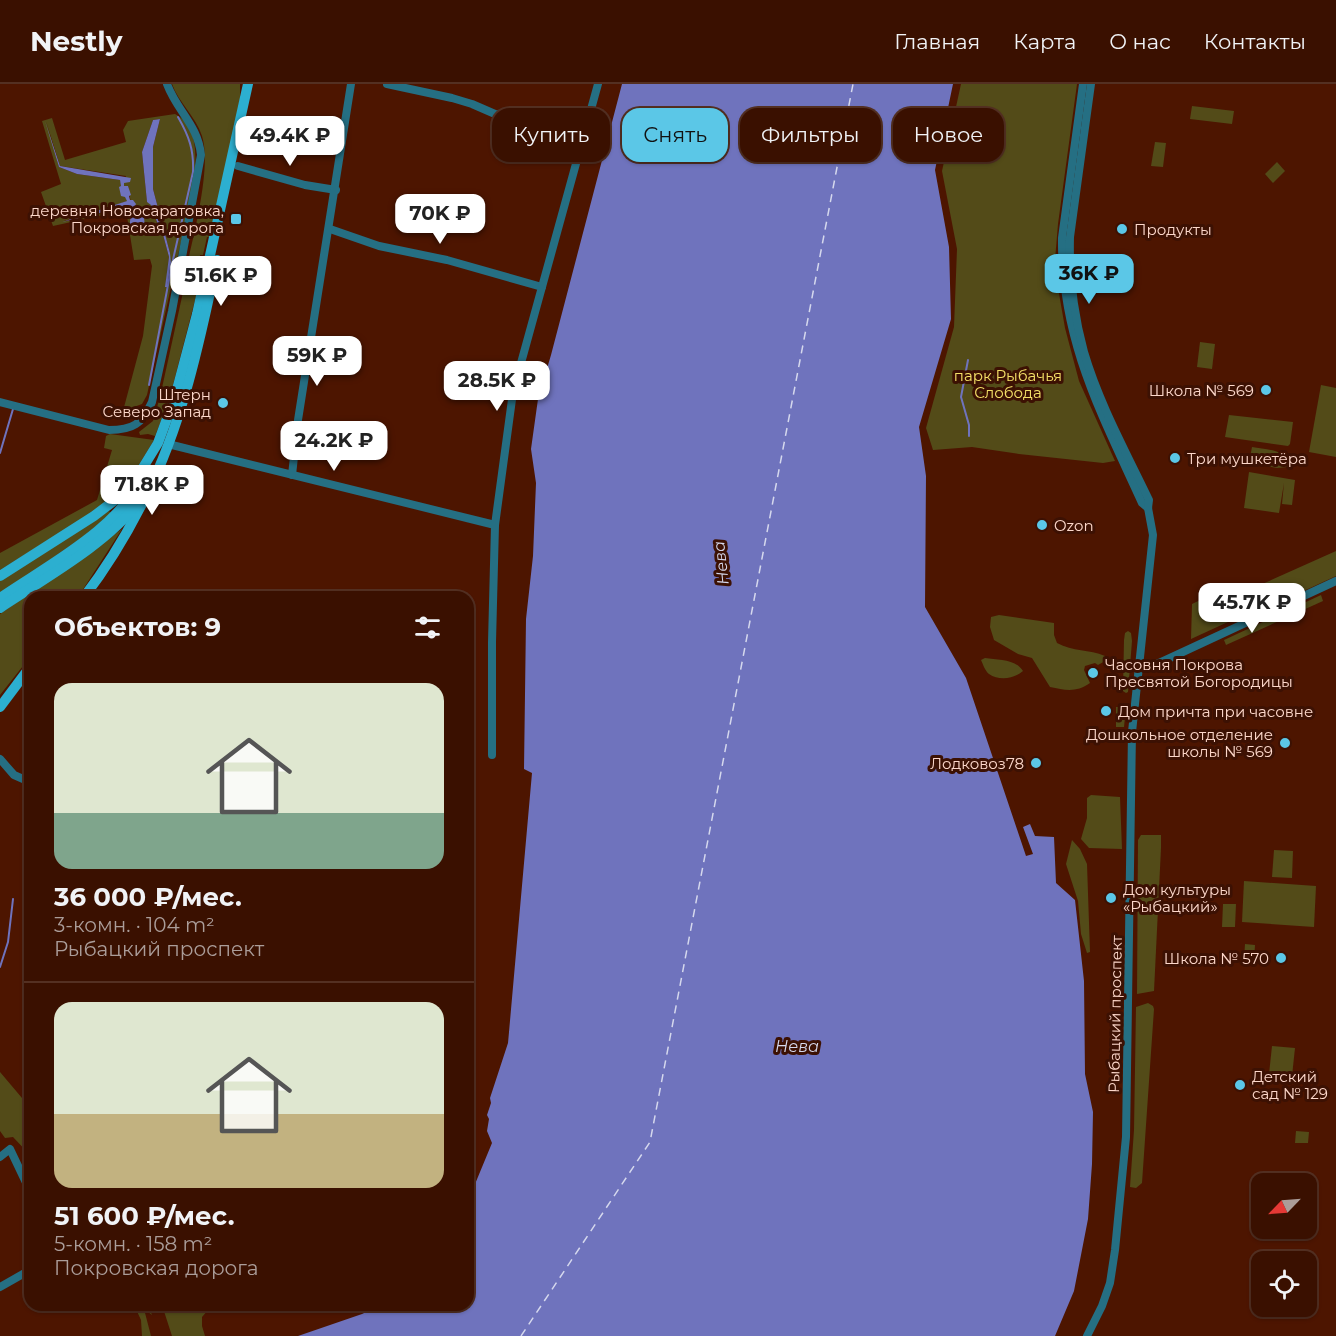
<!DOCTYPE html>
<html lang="ru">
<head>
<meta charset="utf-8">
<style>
	:root { --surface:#3a1000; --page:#41190a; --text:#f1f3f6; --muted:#ab9d99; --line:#543022; --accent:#5bc7e7 }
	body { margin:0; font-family:Montserrat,sans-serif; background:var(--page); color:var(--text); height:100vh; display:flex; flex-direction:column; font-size:22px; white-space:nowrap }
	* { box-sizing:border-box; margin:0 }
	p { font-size:20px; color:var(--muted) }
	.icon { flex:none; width:33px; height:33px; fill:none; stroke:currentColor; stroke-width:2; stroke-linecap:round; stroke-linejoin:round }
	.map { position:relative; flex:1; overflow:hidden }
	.panel { position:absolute; left:24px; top:507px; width:450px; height:720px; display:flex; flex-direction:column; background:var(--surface); border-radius:18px; box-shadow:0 2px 4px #0004,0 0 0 2px var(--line) }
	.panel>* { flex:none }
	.banner { position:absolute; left:492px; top:24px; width:570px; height:54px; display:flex; gap:12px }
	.needle { width:39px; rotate:245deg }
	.fabs { position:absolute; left:1251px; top:1089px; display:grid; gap:12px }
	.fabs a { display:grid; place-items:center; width:66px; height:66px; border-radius:12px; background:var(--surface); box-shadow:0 2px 4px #0004,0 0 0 2px var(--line); font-size:30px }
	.price { position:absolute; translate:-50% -51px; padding:0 14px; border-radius:12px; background:#fff; color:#222; font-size:20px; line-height:39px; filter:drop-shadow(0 2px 3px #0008) }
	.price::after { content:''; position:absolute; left:50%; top:36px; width:18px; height:14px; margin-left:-9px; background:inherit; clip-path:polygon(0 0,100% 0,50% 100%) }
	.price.active { background:var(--accent); color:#111 }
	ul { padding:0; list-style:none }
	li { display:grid; align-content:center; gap:12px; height:318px; padding:0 30px }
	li+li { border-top:2px solid var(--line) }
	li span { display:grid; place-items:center; height:186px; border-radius:18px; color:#555 }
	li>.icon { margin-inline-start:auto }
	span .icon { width:108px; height:108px; fill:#fffc; stroke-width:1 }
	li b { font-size:26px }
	h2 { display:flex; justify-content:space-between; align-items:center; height:72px; padding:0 30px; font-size:26px }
	.tag { padding:0 21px; border-radius:18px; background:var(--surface); box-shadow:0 2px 4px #0004,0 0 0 2px var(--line); font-size:21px; line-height:54px }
	.tag.active { background:var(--accent); color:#111 }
	header { display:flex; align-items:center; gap:36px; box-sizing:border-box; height:84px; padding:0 30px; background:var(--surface); border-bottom:2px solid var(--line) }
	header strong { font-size:28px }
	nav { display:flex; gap:33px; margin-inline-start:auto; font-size:21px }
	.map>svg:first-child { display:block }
	.green { fill:#534b18; fill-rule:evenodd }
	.water { fill:#6f73bd }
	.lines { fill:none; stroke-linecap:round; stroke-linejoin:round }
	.stream { stroke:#6f73bd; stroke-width:2 }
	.ferry { stroke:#d5d8ed; stroke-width:1.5; stroke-dasharray:8 6; stroke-linecap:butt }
	.minor { stroke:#256f83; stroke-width:8 }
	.major { stroke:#2cafd0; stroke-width:10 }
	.poi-dot { fill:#5bc7e7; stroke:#3c1103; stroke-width:2 }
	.labels { text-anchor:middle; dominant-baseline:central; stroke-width:6; stroke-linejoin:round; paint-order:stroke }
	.poi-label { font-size:15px; fill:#fdd8cb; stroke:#3c1103; text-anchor:start }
	.park-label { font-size:15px; fill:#f5e168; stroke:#3c1103 }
	.street-label { font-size:15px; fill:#fdd8cb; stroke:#3c1103 }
	.water-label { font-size:16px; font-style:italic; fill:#d5d8ed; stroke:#3c1103 }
</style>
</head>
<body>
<header>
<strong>Nestly</strong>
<nav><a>Главная</a><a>Карта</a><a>О нас</a><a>Контакты</a></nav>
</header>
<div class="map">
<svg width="1336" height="1252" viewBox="0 0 1336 1252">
	<rect width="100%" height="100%" fill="#4d1500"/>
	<g class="green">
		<path d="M 172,0 L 240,0 L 240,16 L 212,153 L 207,153 L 203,171 L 200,171 L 198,187 L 186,186 C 193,153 212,83 202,52 C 196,33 179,19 172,0 Z"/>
		<polygon points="961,0 1077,0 1058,140 1055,176 1057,198 1065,244 1079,297 1115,377 1103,379 1019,370 972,363 933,366 926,344 954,243 957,165 942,87"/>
		<polygon points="1192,22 1234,27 1232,40 1190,35"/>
		<path d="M 175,30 C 201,43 196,80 193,104 L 147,311 L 142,320 L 123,327 L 143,252 L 152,182 L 150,175 L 134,176 L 126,126 L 53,142 L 41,108 L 61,100 L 42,37 L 52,34 L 65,76 L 126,58 L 123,46 L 128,37 ZM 160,35 L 153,63 L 152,87 L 153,105 L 170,169 L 166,203 L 169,173 L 161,143 L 146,145 L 134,150 C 127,143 131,136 131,127 L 125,123 L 70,137 L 64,137 L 128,117 L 120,96 L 77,90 L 59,83 L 46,37 L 60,82 L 126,92 L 124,99 L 124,102 L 128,102 L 133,131 L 145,144 L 158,142 L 151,120 L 147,118 L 142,68 L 153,36 Z"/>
		<polygon points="1155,58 1166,59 1163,83 1151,82"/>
		<polygon points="1277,78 1285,87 1273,99 1265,90"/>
		<polygon points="187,190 201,193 169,316 155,352 148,350 140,351 139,348 153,337 160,313"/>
		<polygon points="1200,258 1215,260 1212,285 1197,283"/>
		<polygon points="1321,301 1336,304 1336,373 1309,368"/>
		<polygon points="1229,331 1293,338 1290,360 1288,362 1225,353"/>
		<polygon points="110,350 154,356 127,400 98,425 0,486 0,469 97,416 112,366 104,364 106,352"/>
		<path d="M 1252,363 C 1266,366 1288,364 1287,383 L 1277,384 L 1249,379 Z"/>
		<polygon points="1249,388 1295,396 1292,421 1282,420 1284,399 1279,429 1244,424"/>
		<polygon points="109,427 111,429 84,452 0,510 0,497"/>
		<polygon points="122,445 78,513 30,513 30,573 0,611 0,530"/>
		<polygon points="1336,467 1336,492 1267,524 1260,501"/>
		<polygon points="1223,505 1228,516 1238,512 1237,509 1242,506 1246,508 1254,526 1191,555 1192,520"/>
		<polygon points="1321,511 1323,517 1226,561 1224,556"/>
		<path d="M 999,531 L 1054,539 L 1054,551 L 1057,559 C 1073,568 1089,565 1105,572 L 1105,577 L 1098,581 L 1095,579 L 1085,582 L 1084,586 L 1090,599 C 1076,609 1065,606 1050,603 L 1032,574 L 1018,570 L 994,556 L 990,543 L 991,533 Z"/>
		<polygon points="1128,547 1131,549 1132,557 1128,608 1126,609 1123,607 1124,556 1125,549"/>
		<path d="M 985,574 C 998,576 1016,575 1023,587 C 1014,595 999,597 989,590 C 985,587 983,580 981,576 Z"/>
		<polygon points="1116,623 1126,623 1124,643 1116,643"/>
		<polygon points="1091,711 1120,713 1122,765 1089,764 1081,755 1087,734 1087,714"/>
		<polygon points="1141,751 1161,751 1161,764 1154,907 1137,910 1138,756"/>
		<polygon points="1072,756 1080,765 1087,780 1090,868 1087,869 1081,850 1078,817 1066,780"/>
		<polygon points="1274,766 1293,767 1292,794 1272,793"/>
		<polygon points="1244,797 1316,802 1314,843 1242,838"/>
		<polygon points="1223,820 1236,820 1235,843 1222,843"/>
		<polygon points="1245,860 1255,861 1254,878 1244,877"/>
		<polygon points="1148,919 1153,922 1154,925 1142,1099 1136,1104 1130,1103 1134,1046 1136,923"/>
		<polygon points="1272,962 1295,964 1292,992 1269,990"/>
		<polygon points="0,988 22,1014 26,1023 30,1022 30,1078 30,1071 13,1053 5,1054 0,1047"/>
		<polygon points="1296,1047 1309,1048 1308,1059 1295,1059"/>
		<polygon points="148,1221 152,1231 144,1225 151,1252 142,1252 141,1236 134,1221"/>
		<polygon points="162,1221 210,1221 209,1225 202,1233 202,1242 205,1252 172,1252"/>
	</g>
	<g class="water">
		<polygon points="622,0 953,0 935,86 949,163 951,235 919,343 926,392 925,523 966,594 1026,772 1033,770 1023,743 1030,740 1035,752 1054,753 1056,799 1075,816 1084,897 1085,990 1093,1028 1092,1080 1088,1135 1074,1207 1055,1252 298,1252 362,1230 381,1221 468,1221 468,1117 492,1059 487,1047 489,1035 487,1031 491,1019 490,1014 508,959 509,948 532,689 524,685 526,535 533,472 536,399 531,365 538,315 551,271"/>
		<path d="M 160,35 L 153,63 L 153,105 L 170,169 L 171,179 L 167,203 L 165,203 L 169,173 L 161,143 L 146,145 L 142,150 L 134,150 C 127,143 131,136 131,127 L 125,123 L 62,138 L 127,117 L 125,113 L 121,112 L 119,103 L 121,102 L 120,96 L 77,90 L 59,83 L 45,37 L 60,82 L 131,94 L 130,98 L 124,99 L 124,102 L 128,102 L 131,111 L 129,112 L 130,116 L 133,116 L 136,120 L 133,126 L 133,131 L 144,133 L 145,144 L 158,141 L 151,121 L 147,118 L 142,68 L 153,36 Z"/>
	</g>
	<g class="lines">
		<g class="stream">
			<polyline points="968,276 961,313 969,341 969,352"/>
			<path d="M 149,301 L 172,180 L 193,88 C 194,66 189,52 178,33"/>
			<polyline points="0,369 13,325"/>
			<polyline points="0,883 8,858 13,815"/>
		</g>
		<polyline class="ferry" points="521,1252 650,1058 853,0"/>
		<g class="minor">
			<polyline points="387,0 452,14 472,20 495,30 523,33 585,45"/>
			<path d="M 1083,0 L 1062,154 C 1061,256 1101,329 1142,419 L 1148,424"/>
			<polyline points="238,82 305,101 336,106"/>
			<polyline points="330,145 379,162 447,176 542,203"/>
			<path d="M 0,318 L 109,346 C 133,346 142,340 152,318 L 172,227 L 201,71 C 198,41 177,27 167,0"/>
			<polyline points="168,360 495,441"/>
			<polyline points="292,391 298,336 351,0"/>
			<polyline points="1138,581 1148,582 1157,580 1336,497"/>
			<polyline points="492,671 492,558 495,441 513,308 598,0"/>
			<polyline points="0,675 14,691 30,698"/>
			<polyline points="468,1030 472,1037 468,1043"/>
			<polyline points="0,1073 10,1065 30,1107"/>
			<polyline points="0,1203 30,1186"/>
			<path d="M 1087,1252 L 1102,1222 L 1110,1199 L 1115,1166 L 1126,1053 L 1132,648 L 1153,451 L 1148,424 L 1149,416 C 1126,368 1099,319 1084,268 C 1074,231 1069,190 1070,153 L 1091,0"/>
		</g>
		<g class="major">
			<polyline points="0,492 94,432 119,413 139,390 158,359 175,313 197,230 248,0"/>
			<path d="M 84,513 C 107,483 127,450 144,416 C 182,342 200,257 217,176"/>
			<path d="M 0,514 C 51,479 119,445 147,387"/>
			<path d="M 0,524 C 40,497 110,458 137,419"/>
			<polyline points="0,623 30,583"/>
		</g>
	</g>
	<g class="poi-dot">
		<rect x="230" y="129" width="12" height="12" rx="3"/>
		<circle cx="1122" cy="145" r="6"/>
		<circle cx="1266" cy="306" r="6"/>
		<circle cx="223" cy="319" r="6"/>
		<circle cx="1175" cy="374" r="6"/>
		<circle cx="1042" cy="441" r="6"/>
		<circle cx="1093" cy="589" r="6"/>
		<circle cx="1106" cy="627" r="6"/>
		<circle cx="1285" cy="659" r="6"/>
		<circle cx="1036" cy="679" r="6"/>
		<circle cx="1111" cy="814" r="6"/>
		<circle cx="1281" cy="874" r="6"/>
		<circle cx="1240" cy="1001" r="6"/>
	</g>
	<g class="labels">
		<g class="poi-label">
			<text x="224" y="126" text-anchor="end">деревня Новосаратовка,<tspan x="224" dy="17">Покровская дорога</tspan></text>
			<text x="1134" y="145">Продукты</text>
			<text x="1254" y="306" text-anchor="end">Школа № 569</text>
			<text x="211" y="310" text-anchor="end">Штерн<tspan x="211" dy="17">Северо Запад</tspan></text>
			<text x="1187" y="374">Три мушкетёра</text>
			<text x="1054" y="441">Ozon</text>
			<text x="1105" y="580">Часовня Покрова<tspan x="1105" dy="17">Пресвятой Богородицы</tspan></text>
			<text x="1118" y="627">Дом причта при часовне</text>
			<text x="1273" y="650" text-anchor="end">Дошкольное отделение<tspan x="1273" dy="17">школы № 569</tspan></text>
			<text x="1024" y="679" text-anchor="end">Лодковоз78</text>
			<text x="1123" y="805">Дом культуры<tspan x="1123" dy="17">«Рыбацкий»</tspan></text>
			<text x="1269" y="874" text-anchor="end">Школа № 570</text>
			<text x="1252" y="992">Детский<tspan x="1252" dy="17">сад № 129</tspan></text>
		</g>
		<g class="park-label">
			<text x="1008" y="291">парк Рыбачья<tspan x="1008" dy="17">Слобода</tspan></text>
		</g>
		<g class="street-label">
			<text transform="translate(1115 930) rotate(-89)">Рыбацкий проспект</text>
		</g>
		<g class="water-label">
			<text transform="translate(721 479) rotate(-96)">Нева</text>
			<text x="797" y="962">Нева</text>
		</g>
	</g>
</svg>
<div class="fabs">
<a><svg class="needle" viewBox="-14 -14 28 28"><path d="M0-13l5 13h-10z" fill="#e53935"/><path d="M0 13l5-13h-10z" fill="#ab9d99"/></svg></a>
<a><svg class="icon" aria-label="locate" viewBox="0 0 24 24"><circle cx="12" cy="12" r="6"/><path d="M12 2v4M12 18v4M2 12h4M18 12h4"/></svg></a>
</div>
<b class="price" style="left:290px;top:83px">49.4K ₽</b>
<b class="price" style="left:440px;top:161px">70K ₽</b>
<b class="price active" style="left:1089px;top:221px">36K ₽</b>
<b class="price" style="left:221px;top:223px">51.6K ₽</b>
<b class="price" style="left:317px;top:303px">59K ₽</b>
<b class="price" style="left:497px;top:328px">28.5K ₽</b>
<b class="price" style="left:334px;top:388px">24.2K ₽</b>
<b class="price" style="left:152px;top:432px">71.8K ₽</b>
<b class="price" style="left:1252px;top:550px">45.7K ₽</b>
<div class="banner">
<a class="tag">Купить</a>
<a class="tag active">Снять</a>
<a class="tag">Фильтры</a>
<a class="tag">Новое</a>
</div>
<section class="panel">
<h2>Объектов: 9<svg class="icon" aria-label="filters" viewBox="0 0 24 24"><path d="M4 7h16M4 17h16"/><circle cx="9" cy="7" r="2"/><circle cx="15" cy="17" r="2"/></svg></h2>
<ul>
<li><span style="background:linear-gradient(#dfe7d0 70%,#7fa58c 0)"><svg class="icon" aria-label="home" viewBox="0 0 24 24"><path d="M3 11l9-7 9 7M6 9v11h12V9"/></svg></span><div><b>36 000 ₽/мес.</b><p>3-комн. · 104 m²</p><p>Рыбацкий проспект</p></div></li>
<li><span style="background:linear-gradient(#dfe7d0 60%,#c2b280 0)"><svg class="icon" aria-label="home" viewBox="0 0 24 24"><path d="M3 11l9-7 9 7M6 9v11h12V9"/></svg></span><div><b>51 600 ₽/мес.</b><p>5-комн. · 158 m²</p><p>Покровская дорога</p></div></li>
</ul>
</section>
</div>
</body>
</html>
